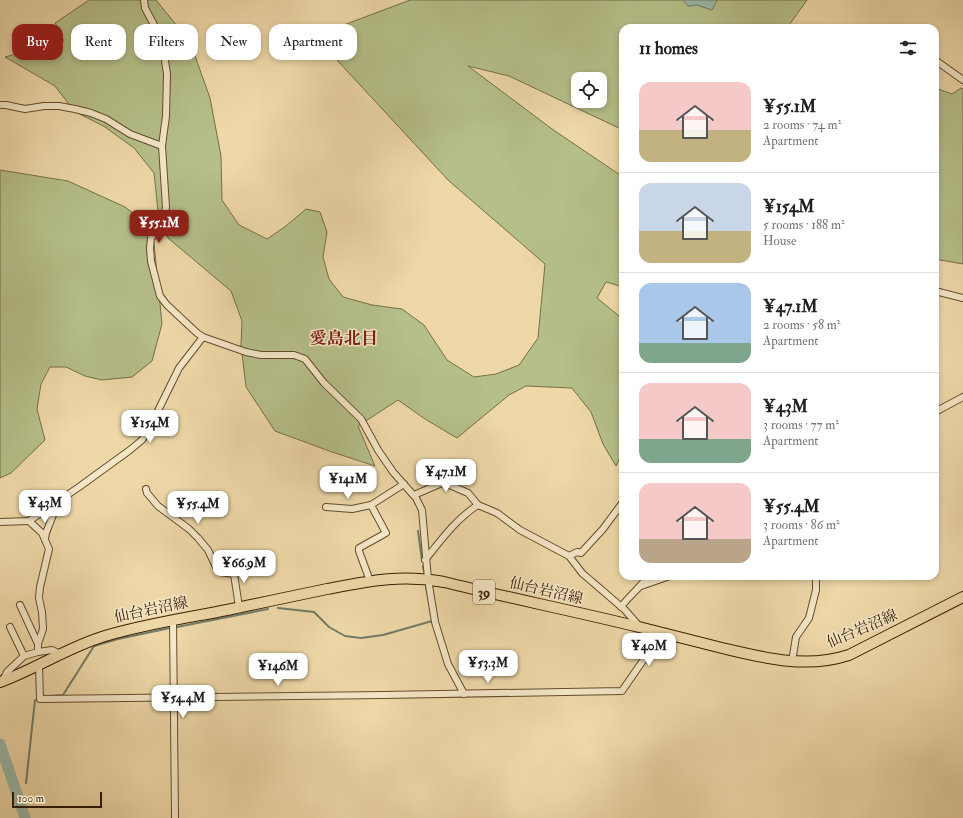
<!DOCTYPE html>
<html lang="en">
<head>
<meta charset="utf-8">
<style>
	:root { --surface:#fff; --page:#f2f2f2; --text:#202124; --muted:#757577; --line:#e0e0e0; --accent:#8f2418 }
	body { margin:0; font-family:"IM FELL Double Pica","Noto Serif JP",serif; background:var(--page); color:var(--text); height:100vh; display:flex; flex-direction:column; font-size:15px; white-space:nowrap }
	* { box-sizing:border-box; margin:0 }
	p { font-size:13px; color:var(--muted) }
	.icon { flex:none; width:22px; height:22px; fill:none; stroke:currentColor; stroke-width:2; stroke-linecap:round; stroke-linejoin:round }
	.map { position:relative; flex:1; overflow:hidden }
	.sheet { position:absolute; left:619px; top:24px; width:320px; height:556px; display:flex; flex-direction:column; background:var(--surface); border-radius:12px; box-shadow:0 2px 6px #0003 }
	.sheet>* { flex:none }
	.hud { position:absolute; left:12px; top:24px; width:380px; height:36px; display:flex; gap:8px }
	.fabs { position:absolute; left:571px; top:72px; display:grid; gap:8px }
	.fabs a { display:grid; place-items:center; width:36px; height:36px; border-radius:8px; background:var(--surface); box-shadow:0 2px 6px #0003; font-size:20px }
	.scale { position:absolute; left:12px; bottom:10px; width:90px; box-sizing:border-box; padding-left:4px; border:2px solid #361f02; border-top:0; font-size:11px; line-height:14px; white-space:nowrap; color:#361f02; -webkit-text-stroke:3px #f4e6c6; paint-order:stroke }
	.price { position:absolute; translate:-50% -34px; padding:0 9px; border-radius:8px; background:#fff; color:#222; font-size:13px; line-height:26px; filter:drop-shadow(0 1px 2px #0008) }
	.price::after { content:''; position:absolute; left:50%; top:24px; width:12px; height:9px; margin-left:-6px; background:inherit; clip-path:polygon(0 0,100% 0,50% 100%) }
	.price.selected { background:var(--accent); color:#fff }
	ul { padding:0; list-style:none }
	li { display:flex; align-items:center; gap:12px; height:100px; padding:0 20px }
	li+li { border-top:1px solid var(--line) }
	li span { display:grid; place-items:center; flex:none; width:112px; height:80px; border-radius:12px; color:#555 }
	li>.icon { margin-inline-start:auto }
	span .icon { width:48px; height:48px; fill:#fffc; stroke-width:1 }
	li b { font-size:17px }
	h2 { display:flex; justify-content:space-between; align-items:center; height:48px; padding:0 20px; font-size:17px }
	.tag { padding:0 14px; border-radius:12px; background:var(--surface); box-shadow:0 2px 6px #0003; font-size:14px; line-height:36px }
	.tag.selected { background:var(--accent); color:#fff }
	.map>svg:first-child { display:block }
	.green { fill:#b5bf8a; stroke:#766f46; fill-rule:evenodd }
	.water { fill:#99b9ab; stroke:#717b67 }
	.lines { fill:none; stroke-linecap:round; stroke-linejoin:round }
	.stream { stroke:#717b67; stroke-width:2 }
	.river { stroke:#99b9ab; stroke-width:11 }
	.street-casing { stroke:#644d2c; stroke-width:8 }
	.primary-casing { stroke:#361f02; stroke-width:12 }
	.street { stroke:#f4e6c6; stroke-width:6 }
	.primary { stroke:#eed8a8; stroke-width:10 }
	.labels { text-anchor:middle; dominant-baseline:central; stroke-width:3; stroke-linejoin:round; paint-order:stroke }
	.shield { fill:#f4e6c6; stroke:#6f5b3d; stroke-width:1 }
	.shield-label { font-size:14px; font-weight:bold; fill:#361f02 }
	.street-label { font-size:15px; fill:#361f02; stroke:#f4e6c6 }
	.quarter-label { font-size:17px; font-weight:bold; fill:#7a1f14; stroke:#f4e6c6 }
</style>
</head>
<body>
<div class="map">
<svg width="963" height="818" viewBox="0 0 963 818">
	<rect width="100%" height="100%" fill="#eed8a8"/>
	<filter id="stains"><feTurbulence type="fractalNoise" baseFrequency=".005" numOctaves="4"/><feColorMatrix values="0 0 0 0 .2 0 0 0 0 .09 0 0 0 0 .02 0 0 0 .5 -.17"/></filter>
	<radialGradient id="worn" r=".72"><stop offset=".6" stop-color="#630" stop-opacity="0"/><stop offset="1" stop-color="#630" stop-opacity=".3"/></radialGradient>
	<g class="green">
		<path d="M 89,0 L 156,0 L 190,42 L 210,98 L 221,156 L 222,200 L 239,225 L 267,239 L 286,226 L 306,209 L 320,212 L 327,232 L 323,257 L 329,279 L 343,297 L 372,305 L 402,309 L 424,325 L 447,360 L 474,377 L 496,374 L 519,365 L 538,338 L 545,264 L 448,180 L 310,31 L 341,26 L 410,0 L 807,0 L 787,28 L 623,28 L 623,130 L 509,76 L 468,66 L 552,129 L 623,177 L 623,287 L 606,282 L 597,298 L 619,316 L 623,322 L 623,452 L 616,466 L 603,444 L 591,412 L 572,388 L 526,386 L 509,395 L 457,438 L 425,419 L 398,400 L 358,426 L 375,466 L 332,452 L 275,431 L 246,387 L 241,345 L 242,321 L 231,291 L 168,238 L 158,211 L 154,173 L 134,148 L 105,127 L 74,111 L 55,86 L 5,57 L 64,41 L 55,23 ZM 578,79 L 600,79 L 600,101 L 578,101 Z"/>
		<polygon points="935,88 952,94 961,88 963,89 963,264 935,259"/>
		<polygon points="0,170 68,181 125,207 146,223 154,243 162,324 152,361 132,377 102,380 85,376 66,367 50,367 41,384 37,409 45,440 11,473 0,478"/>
	</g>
	<polygon class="water" points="683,0 717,0 712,10 697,5 688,6"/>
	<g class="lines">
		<g class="stream">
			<polyline points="418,531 422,560"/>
			<polyline points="423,566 424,571"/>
			<polyline points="426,587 429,601"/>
			<polyline points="278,608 314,612 329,627 345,636 361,638 383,635 432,621 432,619"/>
			<polyline points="177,627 268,609"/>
			<polyline points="50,696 63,695 94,646 118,639 170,628"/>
			<polyline points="26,783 35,700"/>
			<polyline points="15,787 19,786"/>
		</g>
		<polyline class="river" points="0,744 25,818"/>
		<defs>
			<g id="street">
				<polyline points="144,0 145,8 162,40 167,74 166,116 162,146 166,207 162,228 151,238 150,248 151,261 160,296 167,305 197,333 203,337 246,352 261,355 294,355 305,359 324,383 361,419 378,450 393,472 416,498 422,510 428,579 435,622 448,664 464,694"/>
				<polyline points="935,60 963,80"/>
				<polyline points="0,105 6,105 25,109 44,106 59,106 75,109 91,113 106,119 130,134 162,146"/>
				<polyline points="935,291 963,298"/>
				<polyline points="935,412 963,397"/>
				<polyline points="146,489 147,493 158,506 189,529 198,538 208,550 217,569 220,572 234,574"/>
				<polyline points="414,495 442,483 452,486 468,493 478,505"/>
				<polyline points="326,507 352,509 371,505"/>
				<polyline points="0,522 29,521 79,487 130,450 142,440 149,429 179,368 203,337"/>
				<polyline points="45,539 46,533 58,502"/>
				<polyline points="569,556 577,552 581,553 603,529 623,502"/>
				<polyline points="239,558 234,574 239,607"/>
				<path d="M 425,560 C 441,540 456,519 478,505 L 497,513 L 520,530 L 569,556 L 582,573 L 625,610 L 639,626"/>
				<polyline points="370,581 359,551 359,548 386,533 371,505 404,484"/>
				<polyline points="641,586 670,576"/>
				<polyline points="20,605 38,644"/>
				<path d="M 621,607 C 629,596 640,588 648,576"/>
				<polyline points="173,620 175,818"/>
				<polyline points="10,627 24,656"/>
				<polyline points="38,652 52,650 60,654"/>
				<polyline points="792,662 796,637 809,618 816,590 816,576"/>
				<polyline points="39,665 40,699 383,695 622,691 662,633"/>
				<polyline points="3,680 7,672 24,656 38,652 38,644 43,629 42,612 39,598 40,587 49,549 42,533 29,521"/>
			</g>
			<path id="primary" d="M 0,682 C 36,669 68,647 105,636 C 145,624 186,618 227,610 C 260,603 294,596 327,589 C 369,581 401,574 444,582 C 509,598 574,611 639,627 C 667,634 694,641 722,648 C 764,658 806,669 849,655 L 963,597"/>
		</defs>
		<use href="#street" class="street-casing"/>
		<use href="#primary" class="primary-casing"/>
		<use href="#street" class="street"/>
		<use href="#primary" class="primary"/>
	</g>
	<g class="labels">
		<rect class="shield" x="473" y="580" width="22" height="24" rx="3"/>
		<g class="shield-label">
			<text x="484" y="592">39</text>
		</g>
		<g class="street-label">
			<text transform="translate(546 591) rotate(13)">仙台岩沼線</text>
			<text transform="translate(151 610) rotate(-12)">仙台岩沼線</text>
			<text transform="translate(862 629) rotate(-23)">仙台岩沼線</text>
		</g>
		<g class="quarter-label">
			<text x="344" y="338">愛島北目</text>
		</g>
	</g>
	<rect width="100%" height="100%" filter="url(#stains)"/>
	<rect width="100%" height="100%" fill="url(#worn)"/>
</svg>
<div class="fabs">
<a><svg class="icon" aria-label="locate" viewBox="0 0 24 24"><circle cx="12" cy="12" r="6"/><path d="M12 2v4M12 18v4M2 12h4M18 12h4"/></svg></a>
</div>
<div class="scale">100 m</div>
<b class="price selected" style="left:159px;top:244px">¥55.1M</b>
<b class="price" style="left:150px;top:444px">¥154M</b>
<b class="price" style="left:446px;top:493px">¥47.1M</b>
<b class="price" style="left:348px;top:500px">¥141M</b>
<b class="price" style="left:45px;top:524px">¥43M</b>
<b class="price" style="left:198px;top:525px">¥55.4M</b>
<b class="price" style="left:244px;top:584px">¥66.9M</b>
<b class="price" style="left:649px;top:667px">¥40M</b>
<b class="price" style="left:488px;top:684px">¥53.3M</b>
<b class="price" style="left:278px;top:687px">¥146M</b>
<b class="price" style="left:183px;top:719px">¥54.4M</b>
<div class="hud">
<a class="tag selected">Buy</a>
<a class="tag">Rent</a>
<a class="tag">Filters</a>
<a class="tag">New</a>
<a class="tag">Apartment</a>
</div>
<section class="sheet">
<h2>11 homes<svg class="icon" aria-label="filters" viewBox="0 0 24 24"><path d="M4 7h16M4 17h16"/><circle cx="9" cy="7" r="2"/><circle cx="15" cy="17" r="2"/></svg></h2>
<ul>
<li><span style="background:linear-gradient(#f6c9c9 60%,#c2b280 0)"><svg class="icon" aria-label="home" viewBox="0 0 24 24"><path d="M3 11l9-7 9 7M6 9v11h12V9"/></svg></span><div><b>¥55.1M</b><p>2 rooms · 74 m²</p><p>Apartment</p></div></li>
<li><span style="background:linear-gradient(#c9d6e8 60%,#c2b280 0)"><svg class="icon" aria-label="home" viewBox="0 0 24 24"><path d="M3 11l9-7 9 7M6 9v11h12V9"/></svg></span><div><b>¥154M</b><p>5 rooms · 188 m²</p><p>House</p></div></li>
<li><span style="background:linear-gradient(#a9c7e8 75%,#7fa58c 0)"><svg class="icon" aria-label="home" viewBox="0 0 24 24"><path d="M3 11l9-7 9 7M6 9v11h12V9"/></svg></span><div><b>¥47.1M</b><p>2 rooms · 58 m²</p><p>Apartment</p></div></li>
<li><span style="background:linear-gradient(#f6c9c9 70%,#7fa58c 0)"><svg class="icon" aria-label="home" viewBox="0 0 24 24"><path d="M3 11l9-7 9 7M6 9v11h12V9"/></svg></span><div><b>¥43M</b><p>3 rooms · 77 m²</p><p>Apartment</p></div></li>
<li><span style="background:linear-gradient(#f6c9c9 70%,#b9a48a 0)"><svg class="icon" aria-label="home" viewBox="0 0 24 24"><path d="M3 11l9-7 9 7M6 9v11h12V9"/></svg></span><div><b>¥55.4M</b><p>3 rooms · 86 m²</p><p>Apartment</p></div></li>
</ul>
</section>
</div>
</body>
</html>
